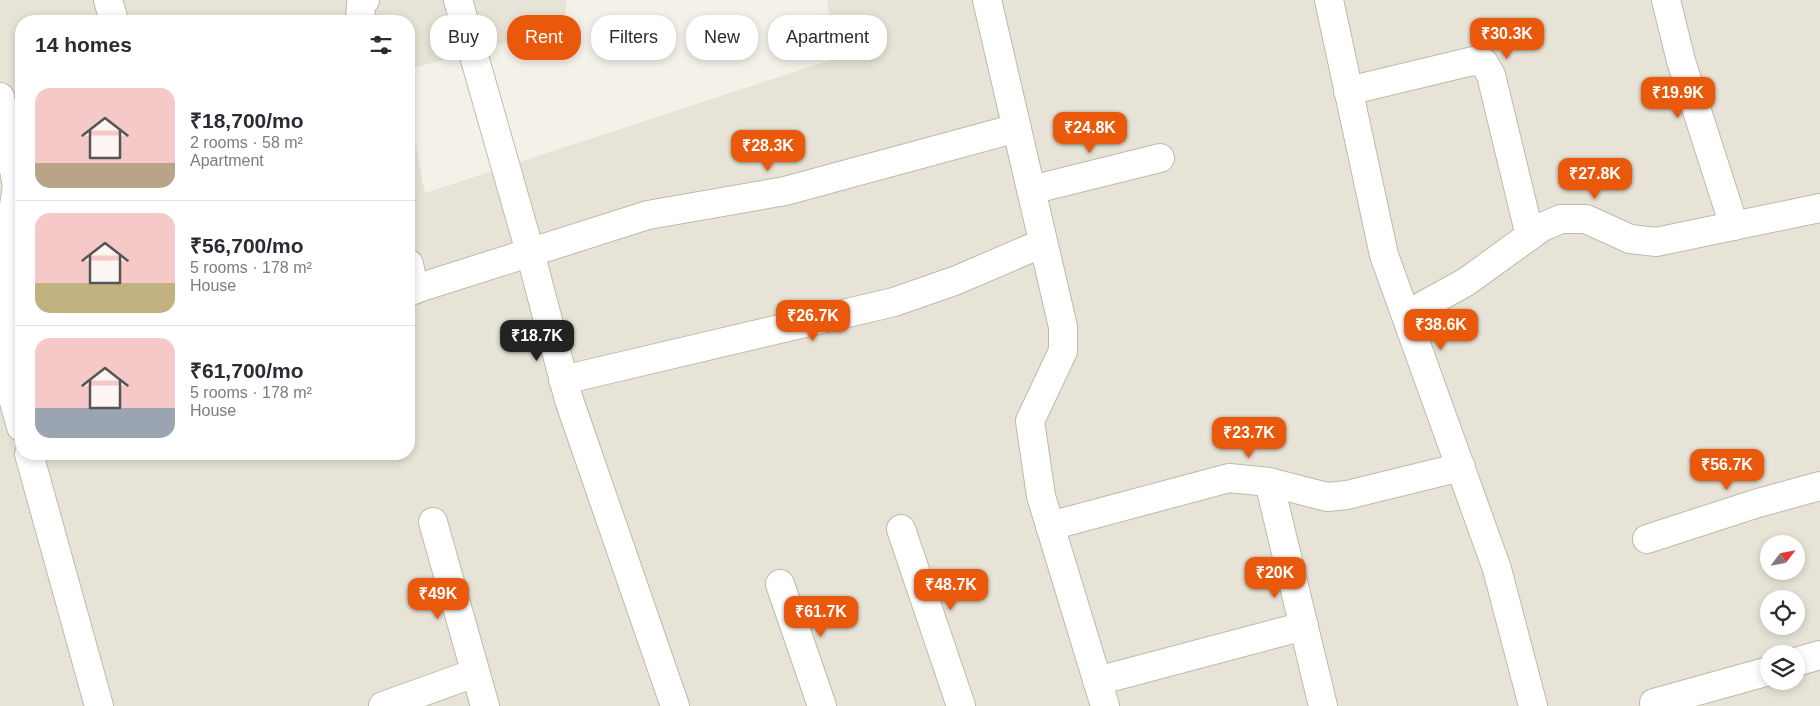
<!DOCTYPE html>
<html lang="en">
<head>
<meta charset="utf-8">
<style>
	:root { --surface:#fff; --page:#f7f7f7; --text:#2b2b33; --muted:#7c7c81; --line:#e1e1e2; --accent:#ea580c }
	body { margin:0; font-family:Helvetica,sans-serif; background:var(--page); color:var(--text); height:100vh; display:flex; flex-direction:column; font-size:19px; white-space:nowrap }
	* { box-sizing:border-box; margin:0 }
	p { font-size:16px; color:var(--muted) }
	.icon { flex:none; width:28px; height:28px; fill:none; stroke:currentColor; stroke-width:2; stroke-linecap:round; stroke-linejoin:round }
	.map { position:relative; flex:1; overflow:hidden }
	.sheet { position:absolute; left:15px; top:15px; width:400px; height:445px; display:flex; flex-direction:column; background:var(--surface); border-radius:20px; box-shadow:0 2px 8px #0003 }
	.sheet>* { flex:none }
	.guide { position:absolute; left:430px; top:15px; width:475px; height:45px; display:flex; gap:10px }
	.needle { width:32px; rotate:58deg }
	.controls { position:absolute; left:1760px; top:535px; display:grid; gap:10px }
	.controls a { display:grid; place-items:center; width:45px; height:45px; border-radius:50%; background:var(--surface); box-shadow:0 2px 8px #0003; font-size:25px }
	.price { position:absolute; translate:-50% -42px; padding:0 11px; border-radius:10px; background:var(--accent); color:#fff; font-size:16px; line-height:32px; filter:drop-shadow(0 1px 2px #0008) }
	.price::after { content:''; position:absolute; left:50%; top:30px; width:15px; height:11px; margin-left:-8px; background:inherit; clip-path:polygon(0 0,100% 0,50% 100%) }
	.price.selected { background:#222; color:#fff }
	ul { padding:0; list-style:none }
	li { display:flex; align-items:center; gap:15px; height:125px; padding:0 20px }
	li+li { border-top:1px solid var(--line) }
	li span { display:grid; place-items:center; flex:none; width:140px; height:100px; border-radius:15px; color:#555 }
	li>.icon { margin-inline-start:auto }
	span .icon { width:60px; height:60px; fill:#fffc; stroke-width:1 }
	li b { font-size:21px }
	h2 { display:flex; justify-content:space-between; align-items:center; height:60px; padding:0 20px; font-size:21px }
	.pill { padding:0 18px; border-radius:20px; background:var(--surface); box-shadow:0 2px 8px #0003; font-size:18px; line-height:45px }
	.pill.selected { background:var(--accent); color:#fff }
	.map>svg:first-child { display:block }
	.residential { fill:#e7e3d6; fill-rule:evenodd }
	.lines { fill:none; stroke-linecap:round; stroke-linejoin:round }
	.street-casing { stroke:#bebaab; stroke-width:30 }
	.street { stroke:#fff; stroke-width:28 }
</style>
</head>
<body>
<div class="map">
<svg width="1820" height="706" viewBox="0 0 1820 706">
	<rect width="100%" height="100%" fill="#f3f1e8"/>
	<path class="residential" d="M 0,0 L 566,0 L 565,27 L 409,69 L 409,21 L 21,21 L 21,454 L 409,454 L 409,111 L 425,193 L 837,58 L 827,0 L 1820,0 L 1820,706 L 0,706 ZM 1769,544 L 1796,544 L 1796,571 L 1769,571 ZM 1769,599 L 1796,599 L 1796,626 L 1769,626 ZM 1769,654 L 1796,654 L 1796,681 L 1769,681 Z"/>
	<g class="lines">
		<defs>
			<g id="street">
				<polyline points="108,0 114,21"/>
				<polyline points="458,0 530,252 569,400 675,706"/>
				<polyline points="987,0 1063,327 1063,351 1030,421 1041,496 1105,706"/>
				<polyline points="1329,0 1384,255 1497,569 1533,706"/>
				<polyline points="1666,0 1681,61 1734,226"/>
				<polyline points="360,21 361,4 365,0"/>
				<polyline points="1348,91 1473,61 1484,63 1491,75 1530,236"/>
				<polyline points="0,97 17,186 13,212 1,243 2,326 14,402 21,427"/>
				<polyline points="1031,190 1160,158"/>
				<polyline points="409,264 414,290"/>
				<polyline points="409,291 648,215 785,191 1017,128"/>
				<polyline points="1406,315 1466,282 1542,227 1561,219 1586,219 1630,239 1656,242 1820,208"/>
				<polyline points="563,380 894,302 957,280 1043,243"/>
				<polyline points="29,454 99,706"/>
				<polyline points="1269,482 1323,706"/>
				<polyline points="433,522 485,706"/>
				<polyline points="1050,526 1229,478 1269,482 1327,497 1347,495 1461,467"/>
				<polyline points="901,529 961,706"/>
				<polyline points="1647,539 1758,503 1820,486"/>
				<polyline points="780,584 822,706"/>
				<polyline points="1796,662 1820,655"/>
				<polyline points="1097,681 1304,626"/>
				<polyline points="1654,703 1769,671"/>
				<polyline points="383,706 475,673"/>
			</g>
		</defs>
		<use href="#street" class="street-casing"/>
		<use href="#street" class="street"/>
	</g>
</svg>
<div class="controls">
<a><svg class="needle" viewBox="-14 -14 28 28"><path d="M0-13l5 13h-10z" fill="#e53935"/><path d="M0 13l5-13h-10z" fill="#7c7c81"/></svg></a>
<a><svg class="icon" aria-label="locate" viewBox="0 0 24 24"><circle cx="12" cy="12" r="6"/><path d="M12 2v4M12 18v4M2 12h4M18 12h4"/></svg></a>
<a><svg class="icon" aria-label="layers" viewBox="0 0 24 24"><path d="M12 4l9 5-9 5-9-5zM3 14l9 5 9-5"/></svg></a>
</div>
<b class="price" style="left:1507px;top:60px">₹30.3K</b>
<b class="price" style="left:1678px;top:119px">₹19.9K</b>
<b class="price" style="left:1090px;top:154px">₹24.8K</b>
<b class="price" style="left:768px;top:172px">₹28.3K</b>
<b class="price" style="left:1595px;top:200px">₹27.8K</b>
<b class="price" style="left:813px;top:342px">₹26.7K</b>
<b class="price" style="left:1441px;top:351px">₹38.6K</b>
<b class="price selected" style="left:537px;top:362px">₹18.7K</b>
<b class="price" style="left:1249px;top:459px">₹23.7K</b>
<b class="price" style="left:1727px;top:491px">₹56.7K</b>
<b class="price" style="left:1275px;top:599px">₹20K</b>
<b class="price" style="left:951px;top:611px">₹48.7K</b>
<b class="price" style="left:438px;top:620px">₹49K</b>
<b class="price" style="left:821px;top:638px">₹61.7K</b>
<div class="guide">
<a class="pill">Buy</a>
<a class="pill selected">Rent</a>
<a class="pill">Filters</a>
<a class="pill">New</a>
<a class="pill">Apartment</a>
</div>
<section class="sheet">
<h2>14 homes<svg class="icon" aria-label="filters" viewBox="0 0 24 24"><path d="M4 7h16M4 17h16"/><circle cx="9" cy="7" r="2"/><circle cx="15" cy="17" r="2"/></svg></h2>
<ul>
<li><span style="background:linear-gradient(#f6c9c9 75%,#b9a48a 0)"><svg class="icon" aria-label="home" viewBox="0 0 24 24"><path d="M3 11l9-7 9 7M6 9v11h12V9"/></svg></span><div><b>₹18,700/mo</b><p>2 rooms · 58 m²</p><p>Apartment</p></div></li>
<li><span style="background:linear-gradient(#f6c9c9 70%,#c2b280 0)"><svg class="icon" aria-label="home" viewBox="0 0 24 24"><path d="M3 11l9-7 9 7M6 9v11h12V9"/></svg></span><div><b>₹56,700/mo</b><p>5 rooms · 178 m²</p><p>House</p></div></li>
<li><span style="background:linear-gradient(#f6c9c9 70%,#9aa5b1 0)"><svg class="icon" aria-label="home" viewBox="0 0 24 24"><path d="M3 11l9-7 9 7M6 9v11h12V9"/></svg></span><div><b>₹61,700/mo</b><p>5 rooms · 178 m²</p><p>House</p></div></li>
</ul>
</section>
</div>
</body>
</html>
